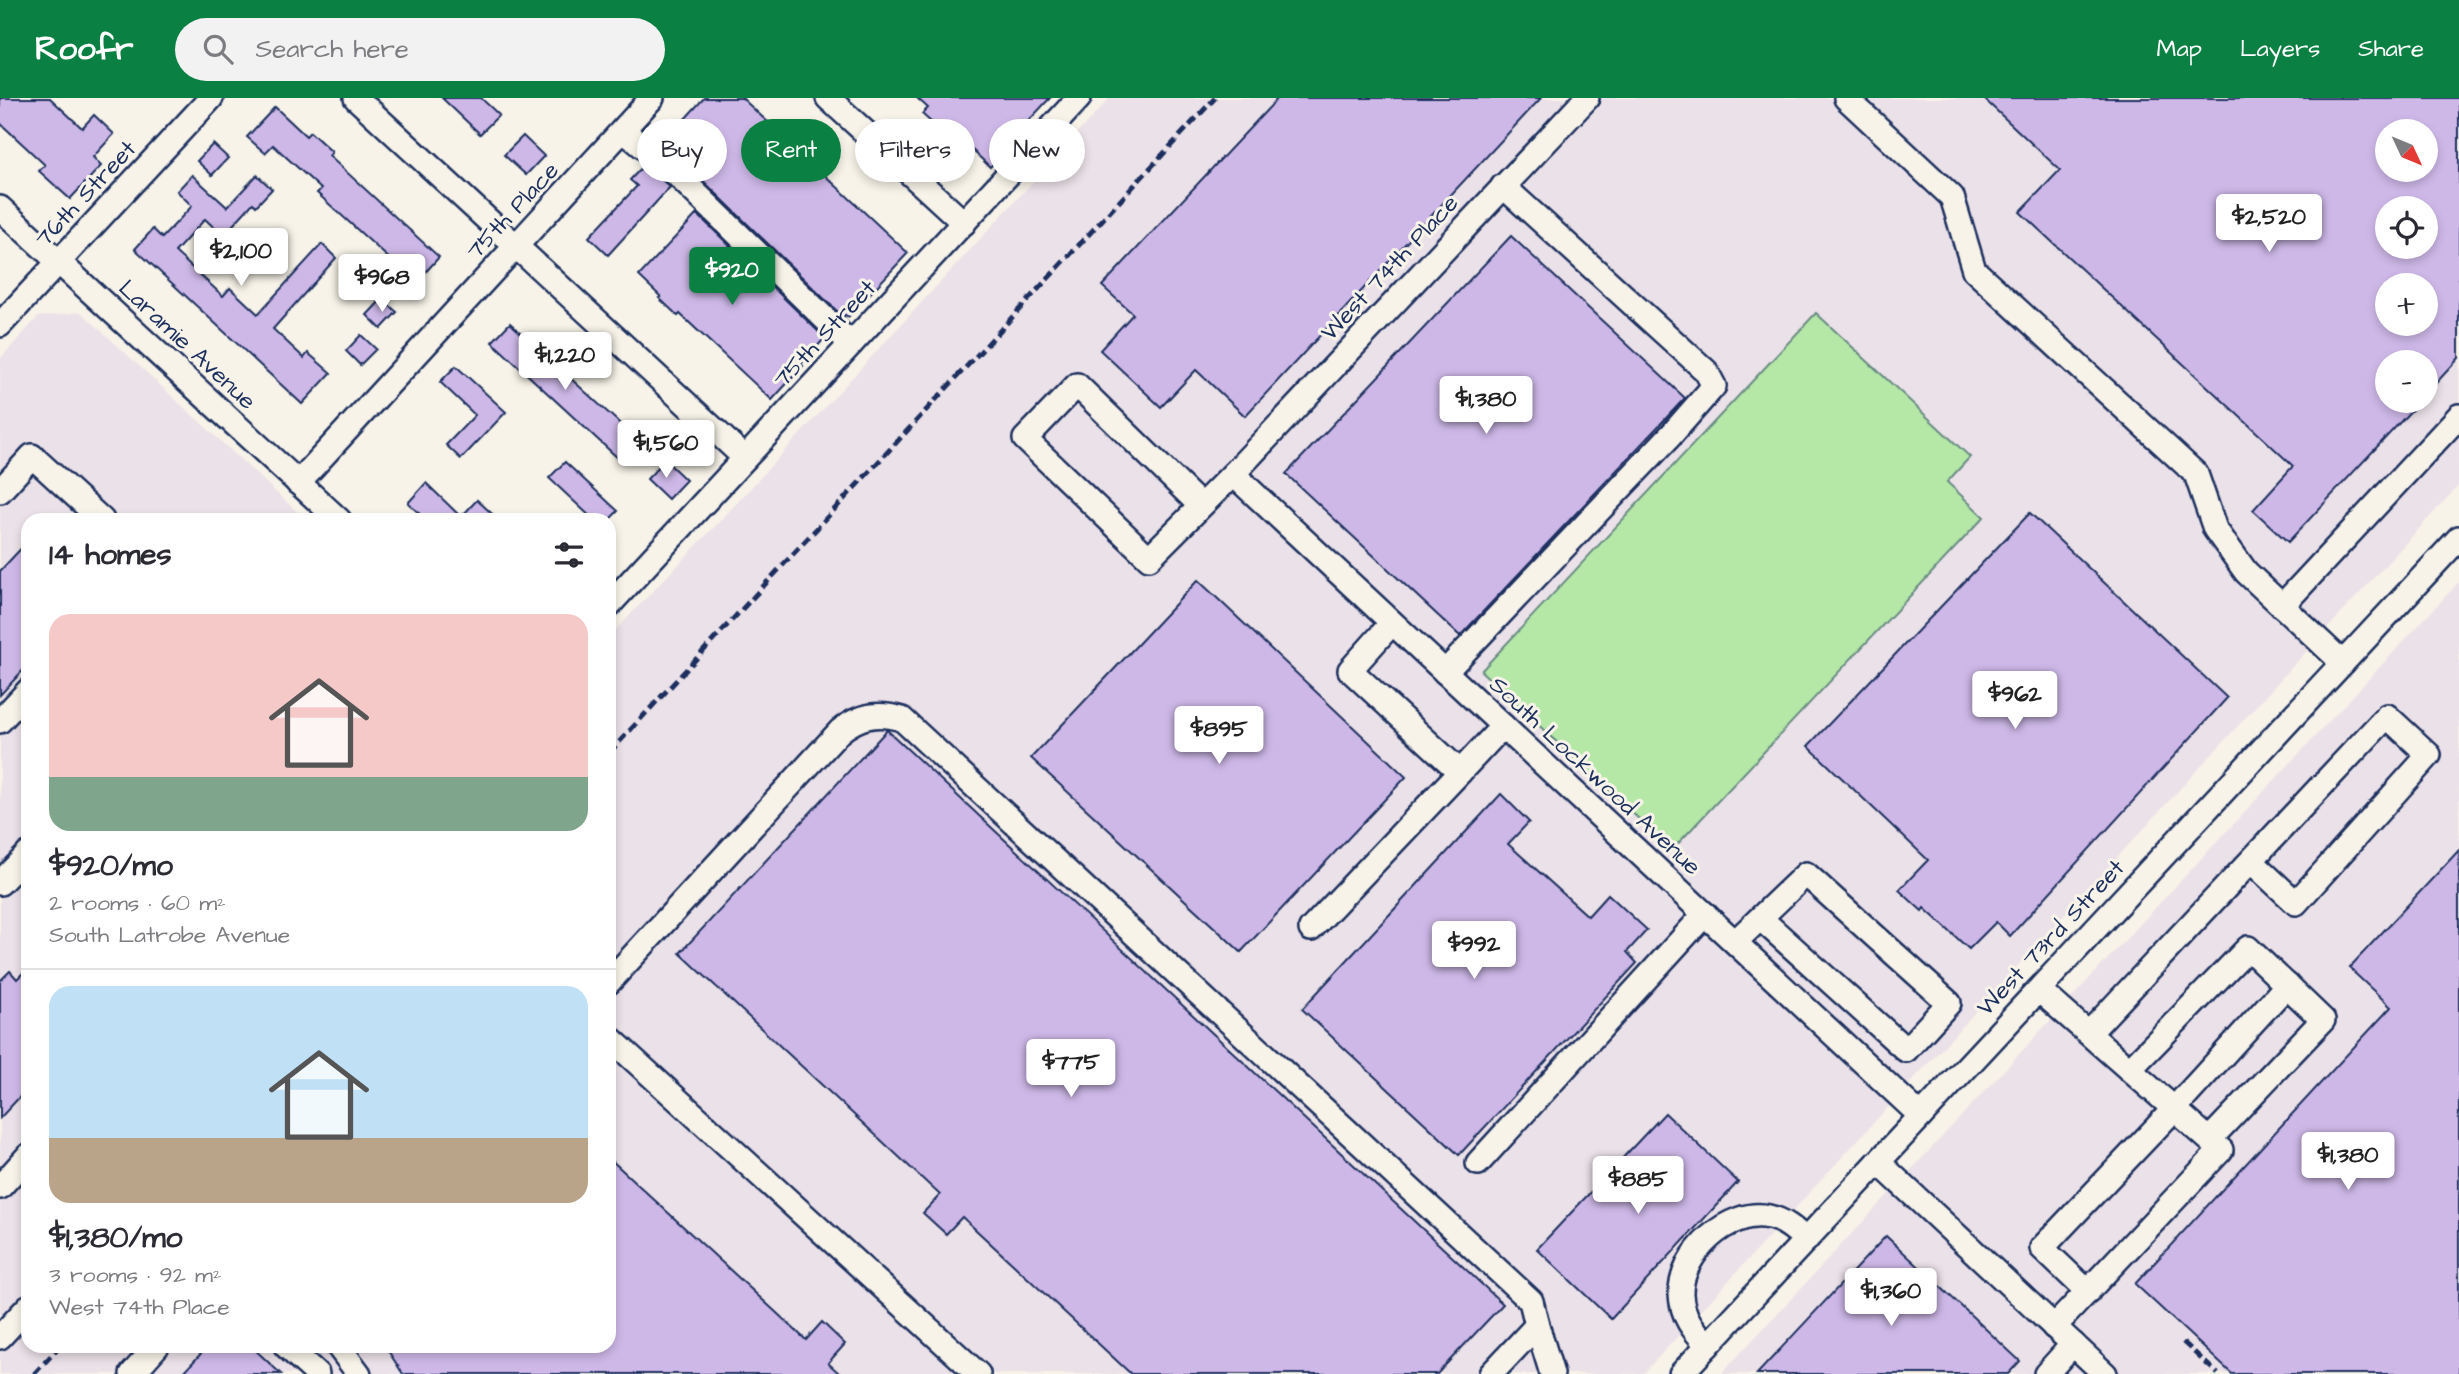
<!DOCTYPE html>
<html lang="en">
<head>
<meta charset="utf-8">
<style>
	:root { --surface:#fff; --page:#f2f2f3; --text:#2b2b33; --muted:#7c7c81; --line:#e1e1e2; --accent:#0b8043 }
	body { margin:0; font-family:"Architects Daughter",sans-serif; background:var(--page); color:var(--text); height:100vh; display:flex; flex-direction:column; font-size:26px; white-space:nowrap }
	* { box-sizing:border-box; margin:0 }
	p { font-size:23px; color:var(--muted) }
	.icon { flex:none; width:38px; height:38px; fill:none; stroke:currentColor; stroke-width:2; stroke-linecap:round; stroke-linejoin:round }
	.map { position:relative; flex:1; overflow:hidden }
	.side { position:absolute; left:21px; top:415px; width:595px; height:840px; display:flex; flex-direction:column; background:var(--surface); border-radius:21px; box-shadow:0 4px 10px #0003 }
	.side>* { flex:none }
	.guide { position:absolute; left:637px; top:21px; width:665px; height:63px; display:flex; gap:14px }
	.needle { width:46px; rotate:134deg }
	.buttons { position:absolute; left:2375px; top:21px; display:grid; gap:14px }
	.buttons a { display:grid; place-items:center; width:63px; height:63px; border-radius:50%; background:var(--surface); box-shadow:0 4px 10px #0003; font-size:35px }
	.price { position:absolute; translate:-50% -60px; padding:0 16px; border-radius:7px; background:#fff; color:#222; font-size:23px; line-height:46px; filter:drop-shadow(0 2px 4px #0008) }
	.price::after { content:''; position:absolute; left:50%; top:42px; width:21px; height:16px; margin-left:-10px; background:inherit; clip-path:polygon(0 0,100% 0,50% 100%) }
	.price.current { background:var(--accent); color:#fff }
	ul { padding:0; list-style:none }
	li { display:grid; align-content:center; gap:14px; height:371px; padding:0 28px }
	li+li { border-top:2px solid var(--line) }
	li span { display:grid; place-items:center; height:217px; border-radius:21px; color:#555 }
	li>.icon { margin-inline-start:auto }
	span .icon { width:126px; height:126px; fill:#fffc; stroke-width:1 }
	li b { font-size:30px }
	h2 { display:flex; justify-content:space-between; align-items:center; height:84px; padding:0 28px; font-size:30px }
	.pill { padding:0 24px; border-radius:32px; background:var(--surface); box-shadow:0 4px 10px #0003; font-size:24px; line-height:63px }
	.pill.current { background:var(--accent); color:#fff }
	header { display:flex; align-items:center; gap:42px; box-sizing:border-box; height:98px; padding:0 35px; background:var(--accent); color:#fff }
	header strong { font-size:33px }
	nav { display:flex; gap:38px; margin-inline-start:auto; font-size:24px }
	.search { width:490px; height:63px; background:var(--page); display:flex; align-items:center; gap:18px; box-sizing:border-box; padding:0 24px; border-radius:38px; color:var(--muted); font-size:26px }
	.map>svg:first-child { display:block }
	.built { fill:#ebe1e8; fill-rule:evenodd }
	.green { fill:#b5e7a7; stroke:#688b82; stroke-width:2 }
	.building { fill:#ceb8e8; stroke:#1b2f5e; stroke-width:2; fill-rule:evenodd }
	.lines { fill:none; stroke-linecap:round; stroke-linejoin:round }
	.minor-casing { stroke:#1b2f5e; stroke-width:28 }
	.minor { stroke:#f7f3e8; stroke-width:23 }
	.rail { stroke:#1b2f5e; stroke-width:5; stroke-dasharray:10 5; stroke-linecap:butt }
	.labels { text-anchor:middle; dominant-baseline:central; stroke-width:6; stroke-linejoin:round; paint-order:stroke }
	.street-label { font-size:24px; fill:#1b2f5e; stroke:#f7f3e8 }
</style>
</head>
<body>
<header>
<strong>Roofr</strong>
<div class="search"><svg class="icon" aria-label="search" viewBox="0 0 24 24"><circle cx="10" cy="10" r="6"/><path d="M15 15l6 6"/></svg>Search here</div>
<nav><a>Map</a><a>Layers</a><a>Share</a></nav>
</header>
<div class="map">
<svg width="2459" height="1276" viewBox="0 0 2459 1276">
	<rect width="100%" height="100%" fill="#f7f3e8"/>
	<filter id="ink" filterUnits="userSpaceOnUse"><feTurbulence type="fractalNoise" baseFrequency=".0143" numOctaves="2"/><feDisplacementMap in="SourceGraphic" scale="14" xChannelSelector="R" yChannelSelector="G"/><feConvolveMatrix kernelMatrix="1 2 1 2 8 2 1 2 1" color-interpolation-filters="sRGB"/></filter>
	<g filter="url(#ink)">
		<g class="built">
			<path d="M 1110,0 L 2459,0 L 2459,387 L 1643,1276 L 0,1276 L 0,261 L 38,219 L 81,214 L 306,422 L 28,422 L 28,1248 L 609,1248 L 609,539 L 722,421 ZM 2387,33 L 2426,33 L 2426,72 L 2387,72 ZM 2387,110 L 2426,110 L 2426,149 L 2387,149 ZM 2387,187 L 2426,187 L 2426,226 L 2387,226 ZM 2387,264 L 2426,264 L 2426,303 L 2387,303 Z"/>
			<polygon points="2459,484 2459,1276 1721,1276"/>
		</g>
		<polygon class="green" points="1816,215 1970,359 1947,384 1984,419 1672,752 1481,573"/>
		<g class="building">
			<polygon points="0,0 50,0 82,30 94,17 114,36 93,59 101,68 70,101 39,73 45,67 0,25"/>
			<polygon points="442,0 481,0 499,17 480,36"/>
			<polygon points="704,0 742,0 908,155 848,219 845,217 843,219 684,64 662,46"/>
			<polygon points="917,0 1050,0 1021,31 1024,34 990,69 947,28 942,34 922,16 928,10"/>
			<polygon points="1278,0 1541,0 1245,318 1196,272 1161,309 1100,252 1133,216 1102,188"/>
			<path d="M 1983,0 L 2459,0 L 2459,260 L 2426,296 L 2426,264 L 2387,264 L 2387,303 L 2420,303 L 2288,444 L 2253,412 L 2293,368 L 2020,114 L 2060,72 ZM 2387,33 L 2426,33 L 2426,72 L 2387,72 ZM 2387,110 L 2426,110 L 2426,149 L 2387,149 ZM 2387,187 L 2426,187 L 2426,226 L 2387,226 Z"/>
			<polygon points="275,9 306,38 310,34 332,54 329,58 439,159 416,185 317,95 321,91 273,47 265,55 247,39"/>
			<polygon points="523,38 544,58 526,77 504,57"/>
			<polygon points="213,46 228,60 212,77 197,63"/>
			<polygon points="644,67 670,89 608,157 589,139 637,88 630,82"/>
			<polygon points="192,77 227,109 257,77 272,91 256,108 253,105 223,138 205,121 175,154 223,198 230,190 258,216 322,146 336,160 273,231 304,260 308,255 331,275 302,306 135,151 153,131 162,140 192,108 177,93"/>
			<polygon points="697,116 825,240 801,266 803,268 772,302 680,216 678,218 659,200 661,199 639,178"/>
			<polygon points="1511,138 1685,300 1460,538 1286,376"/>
			<polygon points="382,201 397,214 381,231 367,217"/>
			<polygon points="510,225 638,342 620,362 492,244"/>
			<polygon points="361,237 376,251 360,267 346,253"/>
			<polygon points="456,268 506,314 461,361 446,347 475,317 440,284"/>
			<polygon points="665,362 686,382 668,401 647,381"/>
			<polygon points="565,364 618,413 609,422 594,422 549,380"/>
			<polygon points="426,385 461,419 477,402 499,422 426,422 408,405"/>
			<polygon points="2030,415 2227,600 2010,838 1996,824 1969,851 1924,810 1922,813 1899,792 1928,762 1808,648"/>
			<polygon points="28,443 28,567 0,597 0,473"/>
			<polygon points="1198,482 1406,679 1241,854 1031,660"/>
			<polygon points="887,632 1503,1206 1437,1276 1131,1276 962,1119 946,1136 923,1115 940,1097 680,855"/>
			<polygon points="1501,696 1529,724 1508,746 1588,818 1608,796 1647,832 1627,854 1637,865 1459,1057 1302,911"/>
			<polygon points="2459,752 2459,1276 2232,1276 2135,1186 2391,909 2349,870"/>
			<polygon points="28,870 28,990 0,1020 0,883 10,873 17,881"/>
			<polygon points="1665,1015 1738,1084 1611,1221 1537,1151"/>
			<polygon points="609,1060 806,1242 822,1224 845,1246 828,1265 840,1276 403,1276 385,1248 609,1248"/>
			<polygon points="1886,1138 2020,1263 2008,1276 1757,1276"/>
			<polygon points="208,1248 251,1248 281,1276 182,1276"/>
		</g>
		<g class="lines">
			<defs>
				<g id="minor">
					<polyline points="356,0 745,360"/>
					<polyline points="828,0 964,125"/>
					<polyline points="1846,0 1952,99 1974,172 2196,376 2215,431 2246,474 2343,565"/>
					<polyline points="623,32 674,74 851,246"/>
					<polyline points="0,110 339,422"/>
					<polyline points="0,227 211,0"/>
					<polyline points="1233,376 1921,1018"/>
					<polyline points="298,385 652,0"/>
					<polyline points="0,393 32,358 102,422"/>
					<polyline points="1201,408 1077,287 1025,341 1149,460 1233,376 1587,0"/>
					<polyline points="609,507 1079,0"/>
					<polyline points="2282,508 2459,318"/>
					<polyline points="1392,525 1350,572 1460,674 1503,628"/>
					<polyline points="1445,574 1671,337 1714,288 1706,273 1503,88"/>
					<polyline points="0,623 28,593"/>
					<polyline points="0,785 28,756"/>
					<polyline points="1311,831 1460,674"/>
					<polyline points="1735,844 1806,776 1949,905 1906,952 1760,820"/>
					<path d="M 609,884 L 840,633 C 860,617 878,614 902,621 L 1531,1203 L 1537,1227"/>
					<polyline points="2039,892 2221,1052 2054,1229"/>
					<polyline points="2089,935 2387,618 2429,657 2296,805 2251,763"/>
					<polyline points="609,939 978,1276"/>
					<polyline points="2130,971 2248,850 2323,922 2210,1041"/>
					<polyline points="1878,1064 2105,1276"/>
					<polyline points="1478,1065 1705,816"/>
					<polyline points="0,1089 28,1058"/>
					<polyline points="2088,1194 2042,1150 2175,1010 2287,887"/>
					<polyline points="0,1239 28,1209"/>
					<path d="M 1708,1247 C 1693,1232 1682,1218 1681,1196 C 1680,1156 1729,1110 1769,1119 C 1784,1122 1795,1132 1806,1142"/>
					<polyline points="286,1248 317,1276"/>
					<polyline points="338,1248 359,1276"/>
					<polyline points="132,1276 157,1248"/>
					<polyline points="1491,1276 1537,1227 1552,1276"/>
					<polyline points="1681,1276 2459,440"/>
					<polyline points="2046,1276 2073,1246"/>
				</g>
			</defs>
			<use href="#minor" class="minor-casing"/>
			<use href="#minor" class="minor"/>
			<g class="rail">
				<polyline points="609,655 1215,0"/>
				<polyline points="2183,1244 2218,1276"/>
				<polyline points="34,1276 60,1248"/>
			</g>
		</g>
	</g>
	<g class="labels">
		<g class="street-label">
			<text transform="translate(86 96) rotate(-47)">76th Street</text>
			<text transform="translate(513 113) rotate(-47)">75th Place</text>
			<text transform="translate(1390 170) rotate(-47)">West 74th Place</text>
			<text transform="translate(825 236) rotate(-47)">75th Street</text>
			<text transform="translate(187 247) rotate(43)">Laramie Avenue</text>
			<text transform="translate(1595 678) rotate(43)">South Lockwood Avenue</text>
			<text transform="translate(2051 840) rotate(-47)">West 73rd Street</text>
		</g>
	</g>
</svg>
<div class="buttons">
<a><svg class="needle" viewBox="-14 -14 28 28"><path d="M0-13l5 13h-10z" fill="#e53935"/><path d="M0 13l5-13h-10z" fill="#7c7c81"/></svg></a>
<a><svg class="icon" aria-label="locate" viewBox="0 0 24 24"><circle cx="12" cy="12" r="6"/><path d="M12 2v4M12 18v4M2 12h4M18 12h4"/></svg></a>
<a>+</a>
<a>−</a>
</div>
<b class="price" style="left:2269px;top:156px">$2,520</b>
<b class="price" style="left:241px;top:190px">$2,100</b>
<b class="price current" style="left:732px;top:209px">$920</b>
<b class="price" style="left:382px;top:216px">$968</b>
<b class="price" style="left:565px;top:294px">$1,220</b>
<b class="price" style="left:1486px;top:338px">$1,380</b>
<b class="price" style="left:666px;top:382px">$1,560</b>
<b class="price" style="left:2015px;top:633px">$962</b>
<b class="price" style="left:1219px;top:668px">$895</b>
<b class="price" style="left:1474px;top:883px">$992</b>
<b class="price" style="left:1071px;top:1001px">$775</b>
<b class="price" style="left:2348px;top:1094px">$1,380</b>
<b class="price" style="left:1638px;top:1118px">$885</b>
<b class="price" style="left:1891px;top:1230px">$1,360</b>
<div class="guide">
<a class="pill">Buy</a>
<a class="pill current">Rent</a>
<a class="pill">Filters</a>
<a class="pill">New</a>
</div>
<section class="side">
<h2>14 homes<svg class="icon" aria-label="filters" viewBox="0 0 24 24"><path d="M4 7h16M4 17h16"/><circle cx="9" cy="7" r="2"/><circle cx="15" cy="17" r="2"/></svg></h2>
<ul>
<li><span style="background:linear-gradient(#f6c9c9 75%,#7fa58c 0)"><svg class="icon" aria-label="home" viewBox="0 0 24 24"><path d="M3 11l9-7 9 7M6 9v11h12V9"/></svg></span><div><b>$920/mo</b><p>2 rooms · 60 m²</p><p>South Latrobe Avenue</p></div></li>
<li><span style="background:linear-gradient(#bfe0f5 70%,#b9a48a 0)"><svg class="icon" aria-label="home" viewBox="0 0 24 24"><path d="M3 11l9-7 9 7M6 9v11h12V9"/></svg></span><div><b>$1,380/mo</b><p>3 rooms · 92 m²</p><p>West 74th Place</p></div></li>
</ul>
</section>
</div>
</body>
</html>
